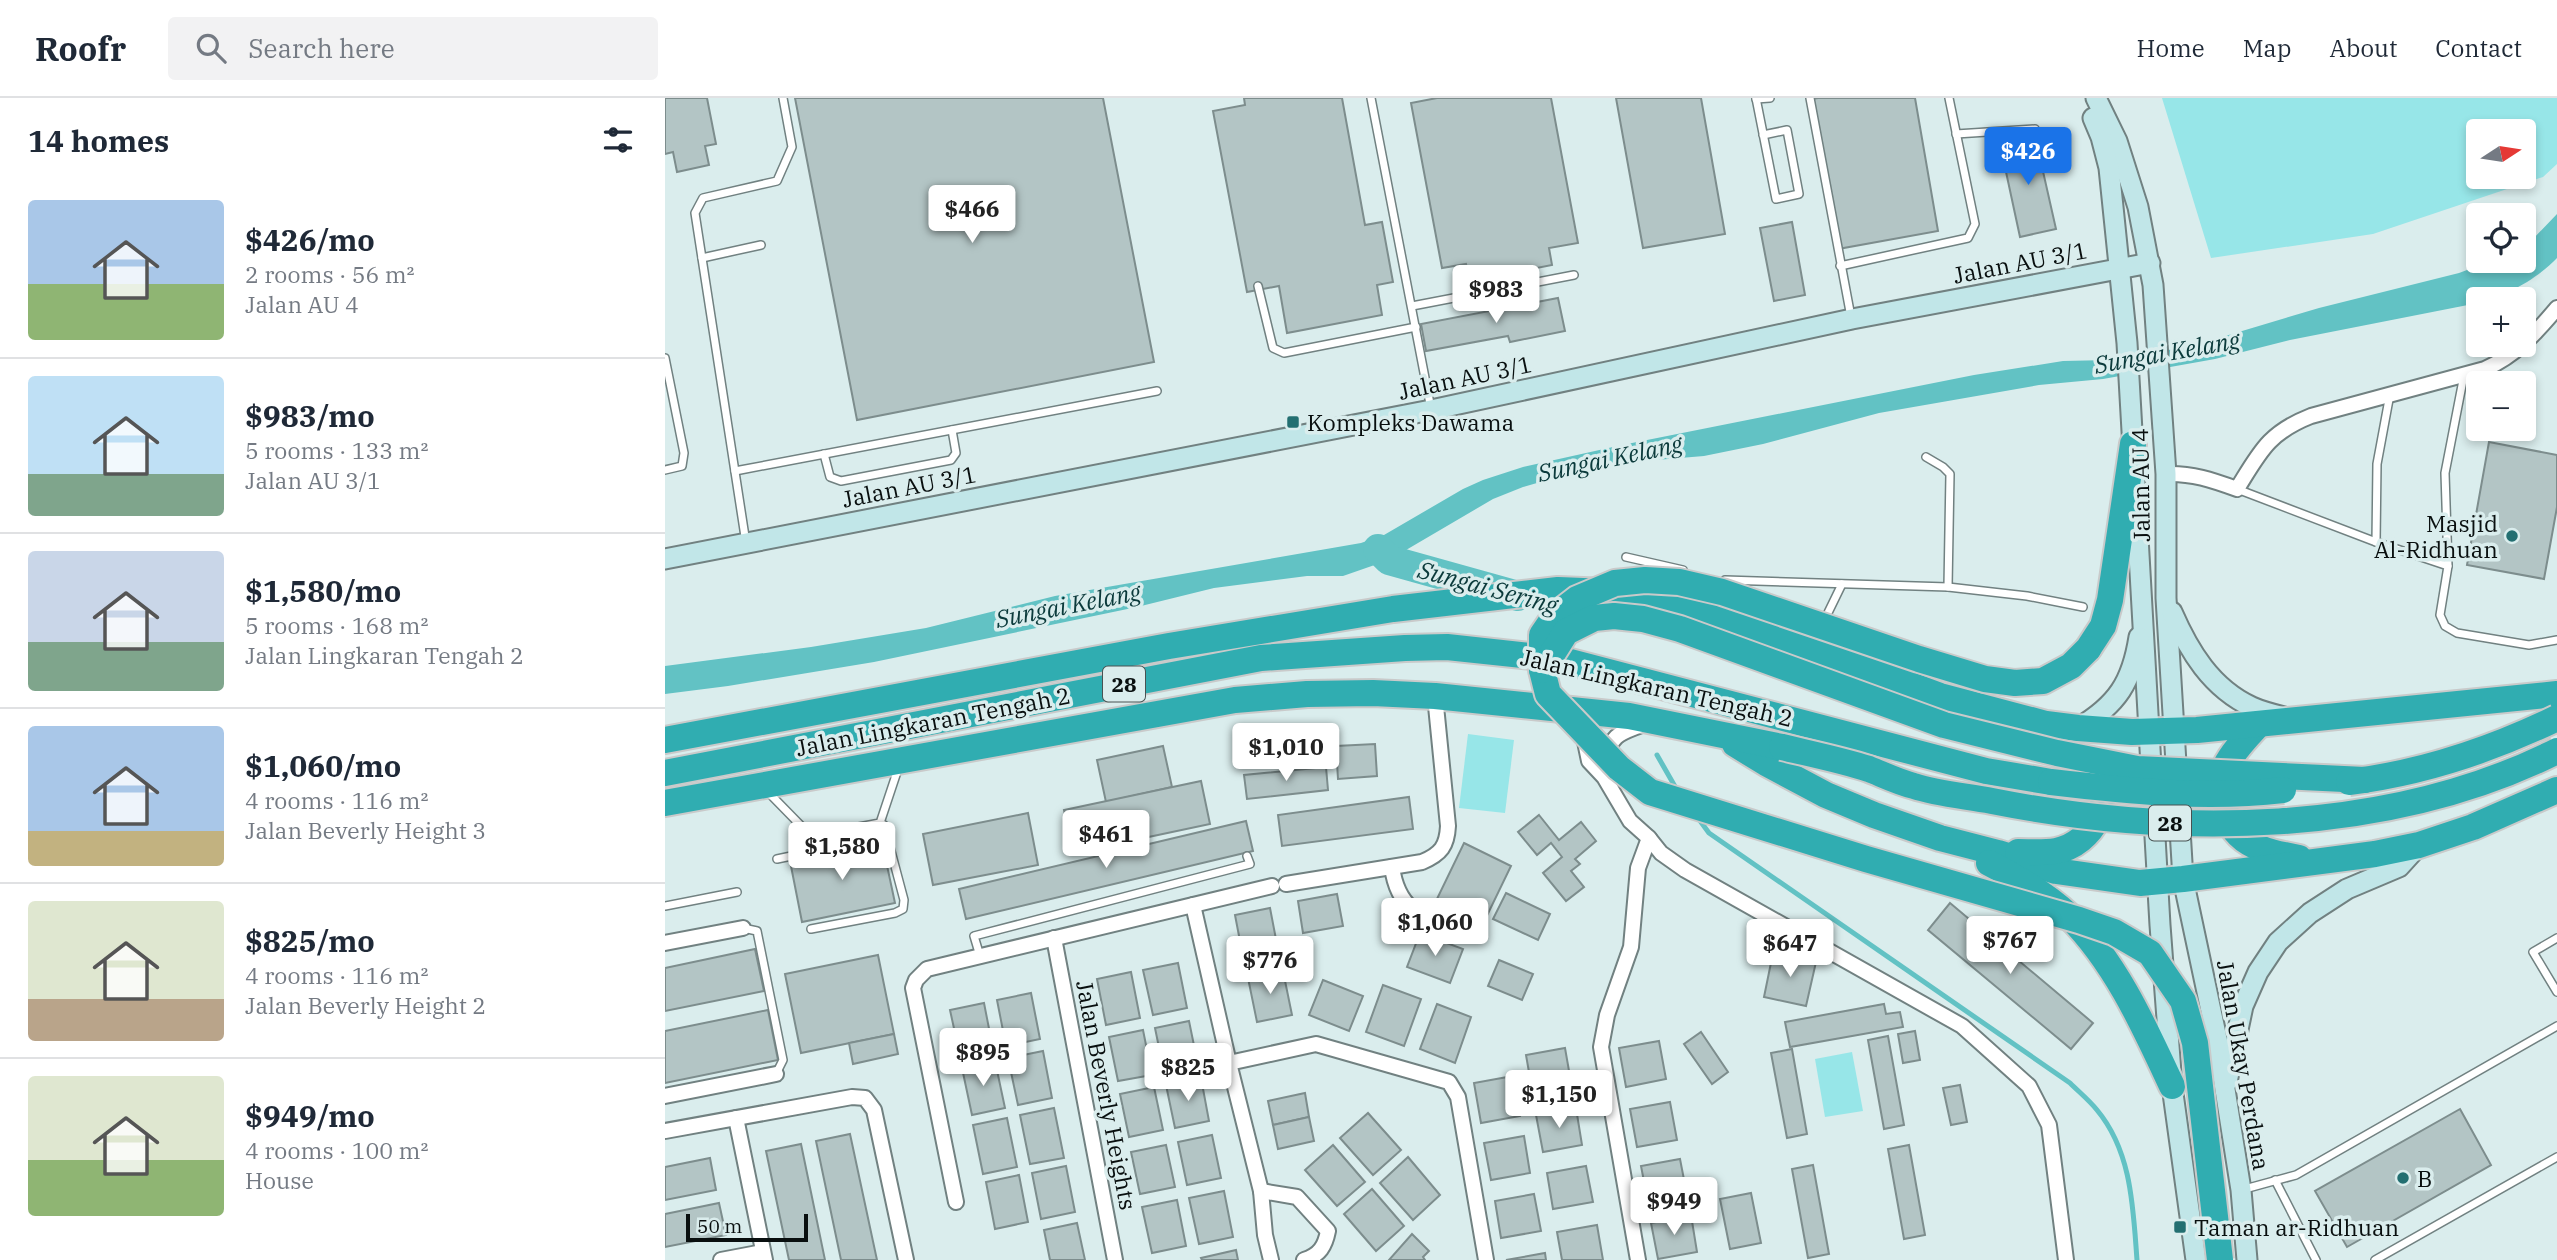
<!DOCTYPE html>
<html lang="en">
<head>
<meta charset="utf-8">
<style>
	:root { --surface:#fff; --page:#f2f2f3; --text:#1f2937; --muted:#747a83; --line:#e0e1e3; --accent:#1a73e8 }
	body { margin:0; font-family:"IBM Plex Serif",serif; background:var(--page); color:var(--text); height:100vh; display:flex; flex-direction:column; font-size:26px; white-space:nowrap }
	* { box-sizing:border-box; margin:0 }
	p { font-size:23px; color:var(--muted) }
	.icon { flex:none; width:38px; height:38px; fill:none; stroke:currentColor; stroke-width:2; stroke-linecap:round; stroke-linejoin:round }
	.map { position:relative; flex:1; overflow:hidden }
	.panel { display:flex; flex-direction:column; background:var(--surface); width:665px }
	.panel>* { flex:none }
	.needle { width:46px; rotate:78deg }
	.fabs { position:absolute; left:1801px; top:21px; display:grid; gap:14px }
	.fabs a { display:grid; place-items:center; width:70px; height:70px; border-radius:7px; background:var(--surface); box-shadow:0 4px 10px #0003; font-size:35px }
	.scale { position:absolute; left:21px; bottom:18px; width:122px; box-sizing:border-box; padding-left:7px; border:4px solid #090f0f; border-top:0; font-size:19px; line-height:24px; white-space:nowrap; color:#090f0f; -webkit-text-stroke:5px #daeded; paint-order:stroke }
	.price { position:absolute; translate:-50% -60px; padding:0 16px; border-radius:7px; background:#fff; color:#222; font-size:23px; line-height:46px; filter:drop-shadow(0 2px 4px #0008) }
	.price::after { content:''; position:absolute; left:50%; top:42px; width:21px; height:16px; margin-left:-10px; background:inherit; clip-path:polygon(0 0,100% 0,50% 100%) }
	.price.active { background:var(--accent); color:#fff }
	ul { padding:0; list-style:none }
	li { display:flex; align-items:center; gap:21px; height:175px; padding:0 28px }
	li+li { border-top:2px solid var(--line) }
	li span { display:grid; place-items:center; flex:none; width:196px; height:140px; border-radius:7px; color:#555 }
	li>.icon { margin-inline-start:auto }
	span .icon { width:84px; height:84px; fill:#fffc; stroke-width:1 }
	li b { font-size:30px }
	h2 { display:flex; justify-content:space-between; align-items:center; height:84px; padding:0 28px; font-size:30px }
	header { display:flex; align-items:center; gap:42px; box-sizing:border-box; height:98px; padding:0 35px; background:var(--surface); border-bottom:2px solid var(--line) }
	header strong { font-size:33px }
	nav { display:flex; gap:38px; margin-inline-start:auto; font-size:24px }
	.search { width:490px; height:63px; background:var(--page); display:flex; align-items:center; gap:18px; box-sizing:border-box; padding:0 24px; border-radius:7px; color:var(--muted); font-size:26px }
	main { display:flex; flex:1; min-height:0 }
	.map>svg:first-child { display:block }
	.green { fill:#97e6e8; fill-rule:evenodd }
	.water { fill:#62c2c4 }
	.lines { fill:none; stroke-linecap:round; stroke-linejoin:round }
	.stream { stroke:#62c2c4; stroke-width:5 }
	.river { stroke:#62c2c4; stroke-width:30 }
	.building { fill:#b3c5c5; stroke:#7d8d8d; stroke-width:2 }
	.lane-casing { stroke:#718181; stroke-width:10 }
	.street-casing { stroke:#718181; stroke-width:18 }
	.secondary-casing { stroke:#718181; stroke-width:23 }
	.highway-casing { stroke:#c9caca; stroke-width:30 }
	.lane { stroke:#fff; stroke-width:7 }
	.street { stroke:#fff; stroke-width:14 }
	.secondary { stroke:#c1e6e8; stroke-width:19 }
	.highway { stroke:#30adb1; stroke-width:26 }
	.highway-bridge-casing { stroke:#c9caca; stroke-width:30; stroke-linecap:butt }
	.highway-bridge { stroke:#30adb1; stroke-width:26 }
	.poi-dot { fill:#236f71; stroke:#daeded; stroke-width:2.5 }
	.labels { text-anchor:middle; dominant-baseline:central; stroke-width:7; stroke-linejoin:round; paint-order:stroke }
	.shield { fill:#daeded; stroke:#485252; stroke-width:2 }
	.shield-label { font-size:21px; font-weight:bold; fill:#090f0f }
	.street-label { font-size:23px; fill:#090f0f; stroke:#daeded }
	.poi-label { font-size:23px; fill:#090f0f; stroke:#daeded; text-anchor:start }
	.water-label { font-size:24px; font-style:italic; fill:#0b3a3b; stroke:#daeded }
</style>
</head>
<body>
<header>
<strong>Roofr</strong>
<div class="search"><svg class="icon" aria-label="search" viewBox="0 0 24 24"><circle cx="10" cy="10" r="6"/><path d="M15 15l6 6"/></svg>Search here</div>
<nav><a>Home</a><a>Map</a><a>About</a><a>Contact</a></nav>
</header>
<main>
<section class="panel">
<h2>14 homes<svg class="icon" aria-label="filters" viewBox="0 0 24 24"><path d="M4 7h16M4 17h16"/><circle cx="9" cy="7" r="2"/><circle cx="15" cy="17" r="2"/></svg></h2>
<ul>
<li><span style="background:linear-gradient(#a9c7e8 60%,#8fb573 0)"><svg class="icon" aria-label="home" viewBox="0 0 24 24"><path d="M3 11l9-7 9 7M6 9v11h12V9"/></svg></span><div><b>$426/mo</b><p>2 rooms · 56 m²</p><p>Jalan AU 4</p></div></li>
<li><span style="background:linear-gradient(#bfe0f5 70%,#7fa58c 0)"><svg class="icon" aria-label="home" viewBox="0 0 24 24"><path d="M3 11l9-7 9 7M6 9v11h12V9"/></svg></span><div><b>$983/mo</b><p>5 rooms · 133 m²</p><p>Jalan AU 3/1</p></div></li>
<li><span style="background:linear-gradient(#c9d6e8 65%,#7fa58c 0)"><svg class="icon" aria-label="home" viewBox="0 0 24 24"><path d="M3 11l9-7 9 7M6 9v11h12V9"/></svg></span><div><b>$1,580/mo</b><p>5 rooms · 168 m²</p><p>Jalan Lingkaran Tengah 2</p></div></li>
<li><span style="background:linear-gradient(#a9c7e8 75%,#c2b280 0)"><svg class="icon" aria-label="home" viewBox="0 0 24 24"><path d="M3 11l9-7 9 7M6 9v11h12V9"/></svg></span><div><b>$1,060/mo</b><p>4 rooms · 116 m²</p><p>Jalan Beverly Height 3</p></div></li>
<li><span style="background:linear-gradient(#dfe7d0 70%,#b9a48a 0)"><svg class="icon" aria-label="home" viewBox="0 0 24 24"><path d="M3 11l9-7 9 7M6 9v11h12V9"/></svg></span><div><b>$825/mo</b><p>4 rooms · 116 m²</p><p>Jalan Beverly Height 2</p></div></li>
<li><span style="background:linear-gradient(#dfe7d0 60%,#8fb573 0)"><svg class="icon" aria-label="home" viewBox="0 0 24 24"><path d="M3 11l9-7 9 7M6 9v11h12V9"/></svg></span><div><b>$949/mo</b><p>4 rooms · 100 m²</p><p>House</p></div></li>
</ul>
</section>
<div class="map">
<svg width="1892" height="1162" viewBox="0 0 1892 1162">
	<rect width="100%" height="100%" fill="#daeded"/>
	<g class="green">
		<path d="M 1497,0 L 1892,0 L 1892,66 L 1878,79 L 1708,136 L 1546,160 ZM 1813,33 L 1858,33 L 1858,79 L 1813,79 Z"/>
		<polygon points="803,636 849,642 840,715 794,710"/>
		<polygon points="1187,954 1198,1013 1160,1019 1150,961"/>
	</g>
	<path class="water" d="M 1892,116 L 1892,160 C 1874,179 1840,201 1813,201 L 1813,205 L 1625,242 L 1550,261 L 1438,281 L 1374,287 L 1214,315 L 1098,346 L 1039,358 L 955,365 L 903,376 L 858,389 L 828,401 L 724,462 L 678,478 L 642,478 L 549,490 L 472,509 L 209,564 L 63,588 L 0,596 L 0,568 L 146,549 L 261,530 L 390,498 L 696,445 L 719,437 L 798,391 L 818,382 L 858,369 L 957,347 L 1309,277 L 1398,263 L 1444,262 L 1527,248 L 1654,210 L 1794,175 L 1826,163 L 1858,163 L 1859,147 L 1867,142 Z"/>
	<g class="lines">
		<g class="stream">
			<polyline points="992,657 1012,692"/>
			<path d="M 1033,720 L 1044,735 L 1405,985 C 1414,994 1424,1002 1432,1012 C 1467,1054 1468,1110 1472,1162"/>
		</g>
		<polyline class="river" points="713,451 724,462 853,498"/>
	</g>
	<g class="building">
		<polygon points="0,0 42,0 51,46 40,48 44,67 12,74 8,54 0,56"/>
		<polygon points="130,0 438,0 489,264 192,322"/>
		<polygon points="579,0 677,0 700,127 717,124 728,184 712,187 717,217 622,235 614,188 582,194 548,13 580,7"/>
		<polygon points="772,0 886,0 913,145 884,150 887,167 805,183 801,166 777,170 746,5"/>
		<polygon points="951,0 1036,0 1060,136 978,150"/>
		<polygon points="1153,0 1250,0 1273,133 1173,151 1147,1"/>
		<polygon points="1370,38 1391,131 1355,139 1335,46"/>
		<polygon points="1127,124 1140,197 1109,203 1095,130"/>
		<polygon points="893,200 900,233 845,244 843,238 761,253 756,226"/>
		<polygon points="1824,344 1892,357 1892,409 1879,481 1802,467"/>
		<polygon points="710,646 712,678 673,681 671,648"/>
		<polygon points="498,648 507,689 441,704 432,662"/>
		<polygon points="661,669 663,692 582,701 579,677"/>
		<polygon points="536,683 545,726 408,755 399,712"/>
		<polygon points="744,699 748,731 617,748 613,717"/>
		<polygon points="363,715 373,767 268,787 258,736"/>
		<polygon points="874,717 894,742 916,724 931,743 910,761 915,766 906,773 919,789 901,803 878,775 897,759 886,745 872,757 853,734"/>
		<polygon points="581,723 588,753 301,821 294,791"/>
		<polygon points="217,744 230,805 137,824 125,763"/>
		<polygon points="799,745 846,768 817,828 770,805"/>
		<polygon points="841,795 885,816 873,842 828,821"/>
		<polygon points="672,796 678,828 638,835 633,803"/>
		<polygon points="1285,805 1428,925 1406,951 1263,832"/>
		<polygon points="605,810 614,857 579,864 570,817"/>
		<polygon points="755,835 798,851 785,885 742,869"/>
		<polygon points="90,851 99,893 0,913 0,870"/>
		<polygon points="1108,855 1151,864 1141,908 1099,899"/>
		<polygon points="213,857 229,936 136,955 120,876"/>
		<polygon points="834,862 868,876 857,902 823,888"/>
		<polygon points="513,865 522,910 488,917 478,872"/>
		<polygon points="618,873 627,917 592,924 583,880"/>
		<polygon points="466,874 475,920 441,927 432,881"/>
		<polygon points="658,882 698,898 684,933 644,917"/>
		<polygon points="718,887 756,901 739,948 701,934"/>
		<polygon points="366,895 375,941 341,948 332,902"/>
		<polygon points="319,905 328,951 295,958 285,912"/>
		<polygon points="772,906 806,919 790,965 755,951"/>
		<polygon points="1219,906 1221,916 1235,914 1238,929 1125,949 1120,924"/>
		<polygon points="103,912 113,962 0,985 0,933"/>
		<polygon points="524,923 533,967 499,974 490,930"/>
		<polygon points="478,932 487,977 453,983 444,939"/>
		<polygon points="1250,933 1255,962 1238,965 1233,936"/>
		<polygon points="1036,934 1063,974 1047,986 1019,946"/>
		<polygon points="229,936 233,956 188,966 184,945"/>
		<polygon points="1223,938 1239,1027 1219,1031 1203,942"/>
		<polygon points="994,943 1001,981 961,989 954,950"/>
		<polygon points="900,950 907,990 868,997 861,957"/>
		<polygon points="1127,951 1142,1036 1122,1040 1106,955"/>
		<polygon points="378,953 387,1000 353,1007 343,960"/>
		<polygon points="330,963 340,1010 307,1017 297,970"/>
		<polygon points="848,978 855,1018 816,1025 809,985"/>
		<polygon points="536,980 544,1023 510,1030 501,987"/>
		<polygon points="1295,987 1302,1024 1286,1027 1278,990"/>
		<polygon points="489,989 498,1032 464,1039 455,996"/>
		<polygon points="640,995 644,1019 608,1027 603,1003"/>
		<polygon points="1005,1004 1012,1042 972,1049 965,1011"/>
		<polygon points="389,1010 399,1060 365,1066 355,1017"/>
		<polygon points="911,1010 917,1047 878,1054 871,1017"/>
		<polygon points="1795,1011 1826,1067 1682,1149 1650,1093"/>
		<polygon points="703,1015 736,1052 708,1077 675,1040"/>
		<polygon points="644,1019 649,1043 613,1051 608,1027"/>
		<polygon points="342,1020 352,1069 318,1076 308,1027"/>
		<polygon points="185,1036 212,1162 176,1162 151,1043"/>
		<polygon points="547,1037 556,1080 522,1087 513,1044"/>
		<polygon points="859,1038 865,1075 826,1082 819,1045"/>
		<polygon points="136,1046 160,1162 124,1162 101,1053"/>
		<polygon points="501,1047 510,1089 475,1096 466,1054"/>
		<polygon points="668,1047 700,1084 672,1108 640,1072"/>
		<polygon points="1244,1047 1260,1137 1239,1141 1223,1051"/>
		<polygon points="743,1059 775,1097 748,1122 715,1085"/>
		<polygon points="45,1060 51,1092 0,1102 0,1069"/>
		<polygon points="1015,1061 1022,1097 983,1104 976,1068"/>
		<polygon points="1148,1067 1164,1156 1143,1160 1127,1071"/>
		<polygon points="401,1068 410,1114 376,1121 367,1075"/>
		<polygon points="921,1068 928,1104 888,1111 882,1075"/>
		<polygon points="354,1077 363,1124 330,1131 321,1084"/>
		<polygon points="707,1091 739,1128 711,1153 679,1116"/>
		<polygon points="559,1093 568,1139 534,1146 524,1100"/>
		<polygon points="1086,1095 1096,1145 1065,1151 1055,1101"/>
		<polygon points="869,1096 876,1133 836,1140 830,1103"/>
		<polygon points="512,1102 521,1148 487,1155 477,1109"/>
		<polygon points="54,1105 61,1137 0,1149 0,1116"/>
		<polygon points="1026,1117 1032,1154 993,1161 986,1125"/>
		<polygon points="412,1125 420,1162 385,1162 379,1132"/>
		<polygon points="932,1127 938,1162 897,1162 892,1134"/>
		<polygon points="747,1136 764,1153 758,1159 760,1162 724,1162"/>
		<polygon points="571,1152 573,1162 537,1162 536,1160"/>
		<polygon points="880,1155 881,1162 841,1162"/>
	</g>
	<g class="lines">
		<defs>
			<g id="lane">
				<polyline points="706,0 766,311"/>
				<polyline points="1091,0 1111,101 1134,96 1122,32 1098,37"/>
				<polyline points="1145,0 1186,219"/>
				<polyline points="1091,1 1105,0"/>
				<polyline points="1291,36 1370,31"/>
				<polyline points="37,160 96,147"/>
				<polyline points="1175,168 1303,140 1310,126 1284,0"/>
				<polyline points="593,188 608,250 619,255 751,229"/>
				<polyline points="747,208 909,177"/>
				<polyline points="0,260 19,355 17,368 0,372"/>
				<polyline points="159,356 165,379 176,383 286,362 291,355 287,332"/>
				<polyline points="1261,359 1278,369 1285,376 1283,489"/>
				<polyline points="70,373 492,293"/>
				<polyline points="1572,391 1711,444 1783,468 1775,517 1780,528 1792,535 1864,547 1892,542"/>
				<polyline points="1711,444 1712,366 1725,296"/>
				<polyline points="81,445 30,115 38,100 112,83 127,49 118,0"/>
				<polyline points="961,459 1018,472"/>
				<polyline points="1783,468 1780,375 1799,277"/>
				<polyline points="1060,482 1283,489 1362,498 1418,509"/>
				<polyline points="1159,523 1177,486"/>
				<polyline points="103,694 146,738 215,725 234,668"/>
				<polyline points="112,761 222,738"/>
				<polyline points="0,808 72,794"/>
				<polyline points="78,830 92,833 118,962 111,976"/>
				<polyline points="146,831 230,815 238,811 239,802 219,727 215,725"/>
				<polyline points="1892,840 1868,854 1892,894"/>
				<polyline points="315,858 309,838 585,766 582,758"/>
				<polyline points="1610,1082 1651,1162"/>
				<polyline points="1576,1092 1631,1077 1892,928"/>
				<polyline points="1710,1162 1892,1059"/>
			</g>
			<g id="street">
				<path d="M 1501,376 C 1527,375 1547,382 1572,391 C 1595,354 1603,335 1646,318 L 1820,271 C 1851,257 1870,236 1892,210"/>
				<polyline points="919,639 924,663 939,679 965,723 984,740 973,770 966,849 942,917 936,949 973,1162"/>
				<path d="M 941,660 C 947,633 959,635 983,624"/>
				<polyline points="984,740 996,755 1020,772 1297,928 1364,988 1384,1027 1401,1162"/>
				<path d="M 727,769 C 733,814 759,820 798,835"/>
				<path d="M 621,786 L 757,764 C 776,756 782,748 783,728 L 770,598"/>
				<polyline points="528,807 564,965 596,1093 600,1137 606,1162"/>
				<polyline points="389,840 450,1162"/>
				<polyline points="0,845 78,830"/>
				<polyline points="564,965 651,946 784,984 793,999 821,1162"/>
				<polyline points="0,998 111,976"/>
				<polyline points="71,1020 100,1162"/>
				<polyline points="0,1033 187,999 200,1000 209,1012 241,1162"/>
				<path d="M 596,1093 L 632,1099 L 663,1133 C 660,1148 655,1157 639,1162"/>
				<polyline points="291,1104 248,890 251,882 262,871 607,788"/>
				<polyline points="56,1162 98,1154"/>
			</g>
			<g id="secondary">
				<polyline points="1431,0 1452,43 1473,109 1488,187 1501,376 1501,500 1518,781 1552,941 1576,1092 1582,1162"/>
				<polyline points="1428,20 1436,39 1444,70 1462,245 1495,827 1507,988 1531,1162"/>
				<polyline points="0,461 766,312 1187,221 1485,165"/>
				<path d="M 1507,514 C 1524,553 1546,590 1587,609 C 1598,614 1611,617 1623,620"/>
				<path d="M 1413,630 C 1452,607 1467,584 1474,539"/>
				<polyline points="1562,984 1578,908 1593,874 1613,844 1645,815 1682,791 1734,769 1754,747"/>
			</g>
			<g id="highway">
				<polyline points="1423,551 1438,528 1445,502 1468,346"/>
				<path d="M 1594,626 C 1582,639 1568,653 1560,669 C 1556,678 1558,692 1559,702 C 1563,746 1597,753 1634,760"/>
				<polyline points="0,642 504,548 728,511 893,492 968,495 1019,508 1064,520 1275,598 1381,626 1413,630 1467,634 1532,632 1892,596"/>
				<polyline points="1070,646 1101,665 1161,697 1209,717 1275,740 1333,755 1391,773 1475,785 1518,781 1710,756 1754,747 1808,729 1892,692"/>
				<polyline points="0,675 596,560 740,550 782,549 894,561 1321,673 1386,684"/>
				<polyline points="0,705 570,602 642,596 708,595 770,598 964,618 1117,649"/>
				<path d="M 1353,754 C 1366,754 1379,755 1391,753 C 1428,746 1451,701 1433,668"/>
				<path d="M 1324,765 C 1351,779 1382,797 1404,818 C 1451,865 1479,928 1507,988"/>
			</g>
		</defs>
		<use href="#lane" class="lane-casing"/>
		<use href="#street" class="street-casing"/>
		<use href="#secondary" class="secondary-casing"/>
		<use href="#highway" class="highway-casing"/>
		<use href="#lane" class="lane"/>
		<use href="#street" class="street"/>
		<use href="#secondary" class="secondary"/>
		<use href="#highway" class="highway"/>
		<defs>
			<g id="highway-bridge">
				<polyline points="1423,551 1406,568 1378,583 1350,585 1320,581 1254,561 1057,494 1014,484 980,482 950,485 912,501 890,518 877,537 877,572 883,596 954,670 985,694 1201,761 1414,822 1449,834 1485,855 1518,903 1530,945 1555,1162"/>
				<polyline points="877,572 901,534 929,520 949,518 978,521 1015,531 1279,627 1392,655 1472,671 1700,682"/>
				<path d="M 1117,649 C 1146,656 1176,662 1204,671 C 1219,677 1233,684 1249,688 C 1273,696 1301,698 1327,703 C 1509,739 1723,738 1892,653"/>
				<path d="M 1386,684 C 1463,693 1540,701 1618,692"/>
				<path d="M 1684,684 C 1757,675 1826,652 1892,620"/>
			</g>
		</defs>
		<use href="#highway-bridge" class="highway-bridge-casing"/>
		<use href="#highway-bridge" class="highway-bridge"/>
	</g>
	<g class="poi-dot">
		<rect x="621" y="317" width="14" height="14" rx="3.5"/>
		<circle cx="1847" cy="438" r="7"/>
		<circle cx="1738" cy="1080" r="7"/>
		<rect x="1508" y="1122" width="14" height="14" rx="3.5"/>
	</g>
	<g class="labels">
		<g class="shield">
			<rect x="438" y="568.5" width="42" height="35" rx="5"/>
			<rect x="1484" y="707.5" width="42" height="35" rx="5"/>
		</g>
		<g class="shield-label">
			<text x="459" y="586">28</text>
			<text x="1505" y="725">28</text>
		</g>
		<g class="street-label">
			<text transform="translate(1355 164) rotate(-11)">Jalan AU 3/1</text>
			<text transform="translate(800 279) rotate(-12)">Jalan AU 3/1</text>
			<text transform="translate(1475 387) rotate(-91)">Jalan AU 4</text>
			<text transform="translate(244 388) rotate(-11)">Jalan AU 3/1</text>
			<text transform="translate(992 589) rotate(13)">Jalan Lingkaran Tengah 2</text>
			<text transform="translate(268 623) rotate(-11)">Jalan Lingkaran Tengah 2</text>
			<text transform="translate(1579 967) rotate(80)">Jalan Ukay Perdana</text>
			<text transform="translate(442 997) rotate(79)">Jalan Beverly Heights</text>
		</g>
		<g class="poi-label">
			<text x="642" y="324">Kompleks Dawama</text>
			<text x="1833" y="425" text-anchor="end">Masjid<tspan x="1833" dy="26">Al-Ridhuan</tspan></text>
			<text x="1752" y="1080">B</text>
			<text x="1529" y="1129">Taman ar-Ridhuan</text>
		</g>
		<g class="water-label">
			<text transform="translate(1502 254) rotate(-10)">Sungai Kelang</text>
			<text transform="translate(945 360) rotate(-12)">Sungai Kelang</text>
			<text transform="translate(823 489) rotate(15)">Sungai Sering</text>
			<text transform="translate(403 507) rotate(-11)">Sungai Kelang</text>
		</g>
	</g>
</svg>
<div class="fabs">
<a><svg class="needle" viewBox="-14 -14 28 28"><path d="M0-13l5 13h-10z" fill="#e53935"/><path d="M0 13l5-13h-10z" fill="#747a83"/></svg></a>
<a><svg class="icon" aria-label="locate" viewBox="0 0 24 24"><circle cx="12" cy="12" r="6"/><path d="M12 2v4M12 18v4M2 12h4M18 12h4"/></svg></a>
<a>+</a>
<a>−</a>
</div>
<div class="scale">50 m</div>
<b class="price active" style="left:1363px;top:89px">$426</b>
<b class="price" style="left:307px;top:147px">$466</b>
<b class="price" style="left:831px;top:227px">$983</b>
<b class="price" style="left:621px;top:685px">$1,010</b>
<b class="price" style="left:441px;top:772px">$461</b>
<b class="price" style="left:177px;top:784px">$1,580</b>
<b class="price" style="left:770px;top:860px">$1,060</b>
<b class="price" style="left:1345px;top:878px">$767</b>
<b class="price" style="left:1125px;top:881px">$647</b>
<b class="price" style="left:605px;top:898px">$776</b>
<b class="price" style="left:318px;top:990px">$895</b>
<b class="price" style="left:523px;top:1005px">$825</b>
<b class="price" style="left:894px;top:1032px">$1,150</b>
<b class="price" style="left:1009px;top:1139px">$949</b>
</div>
</main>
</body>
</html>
